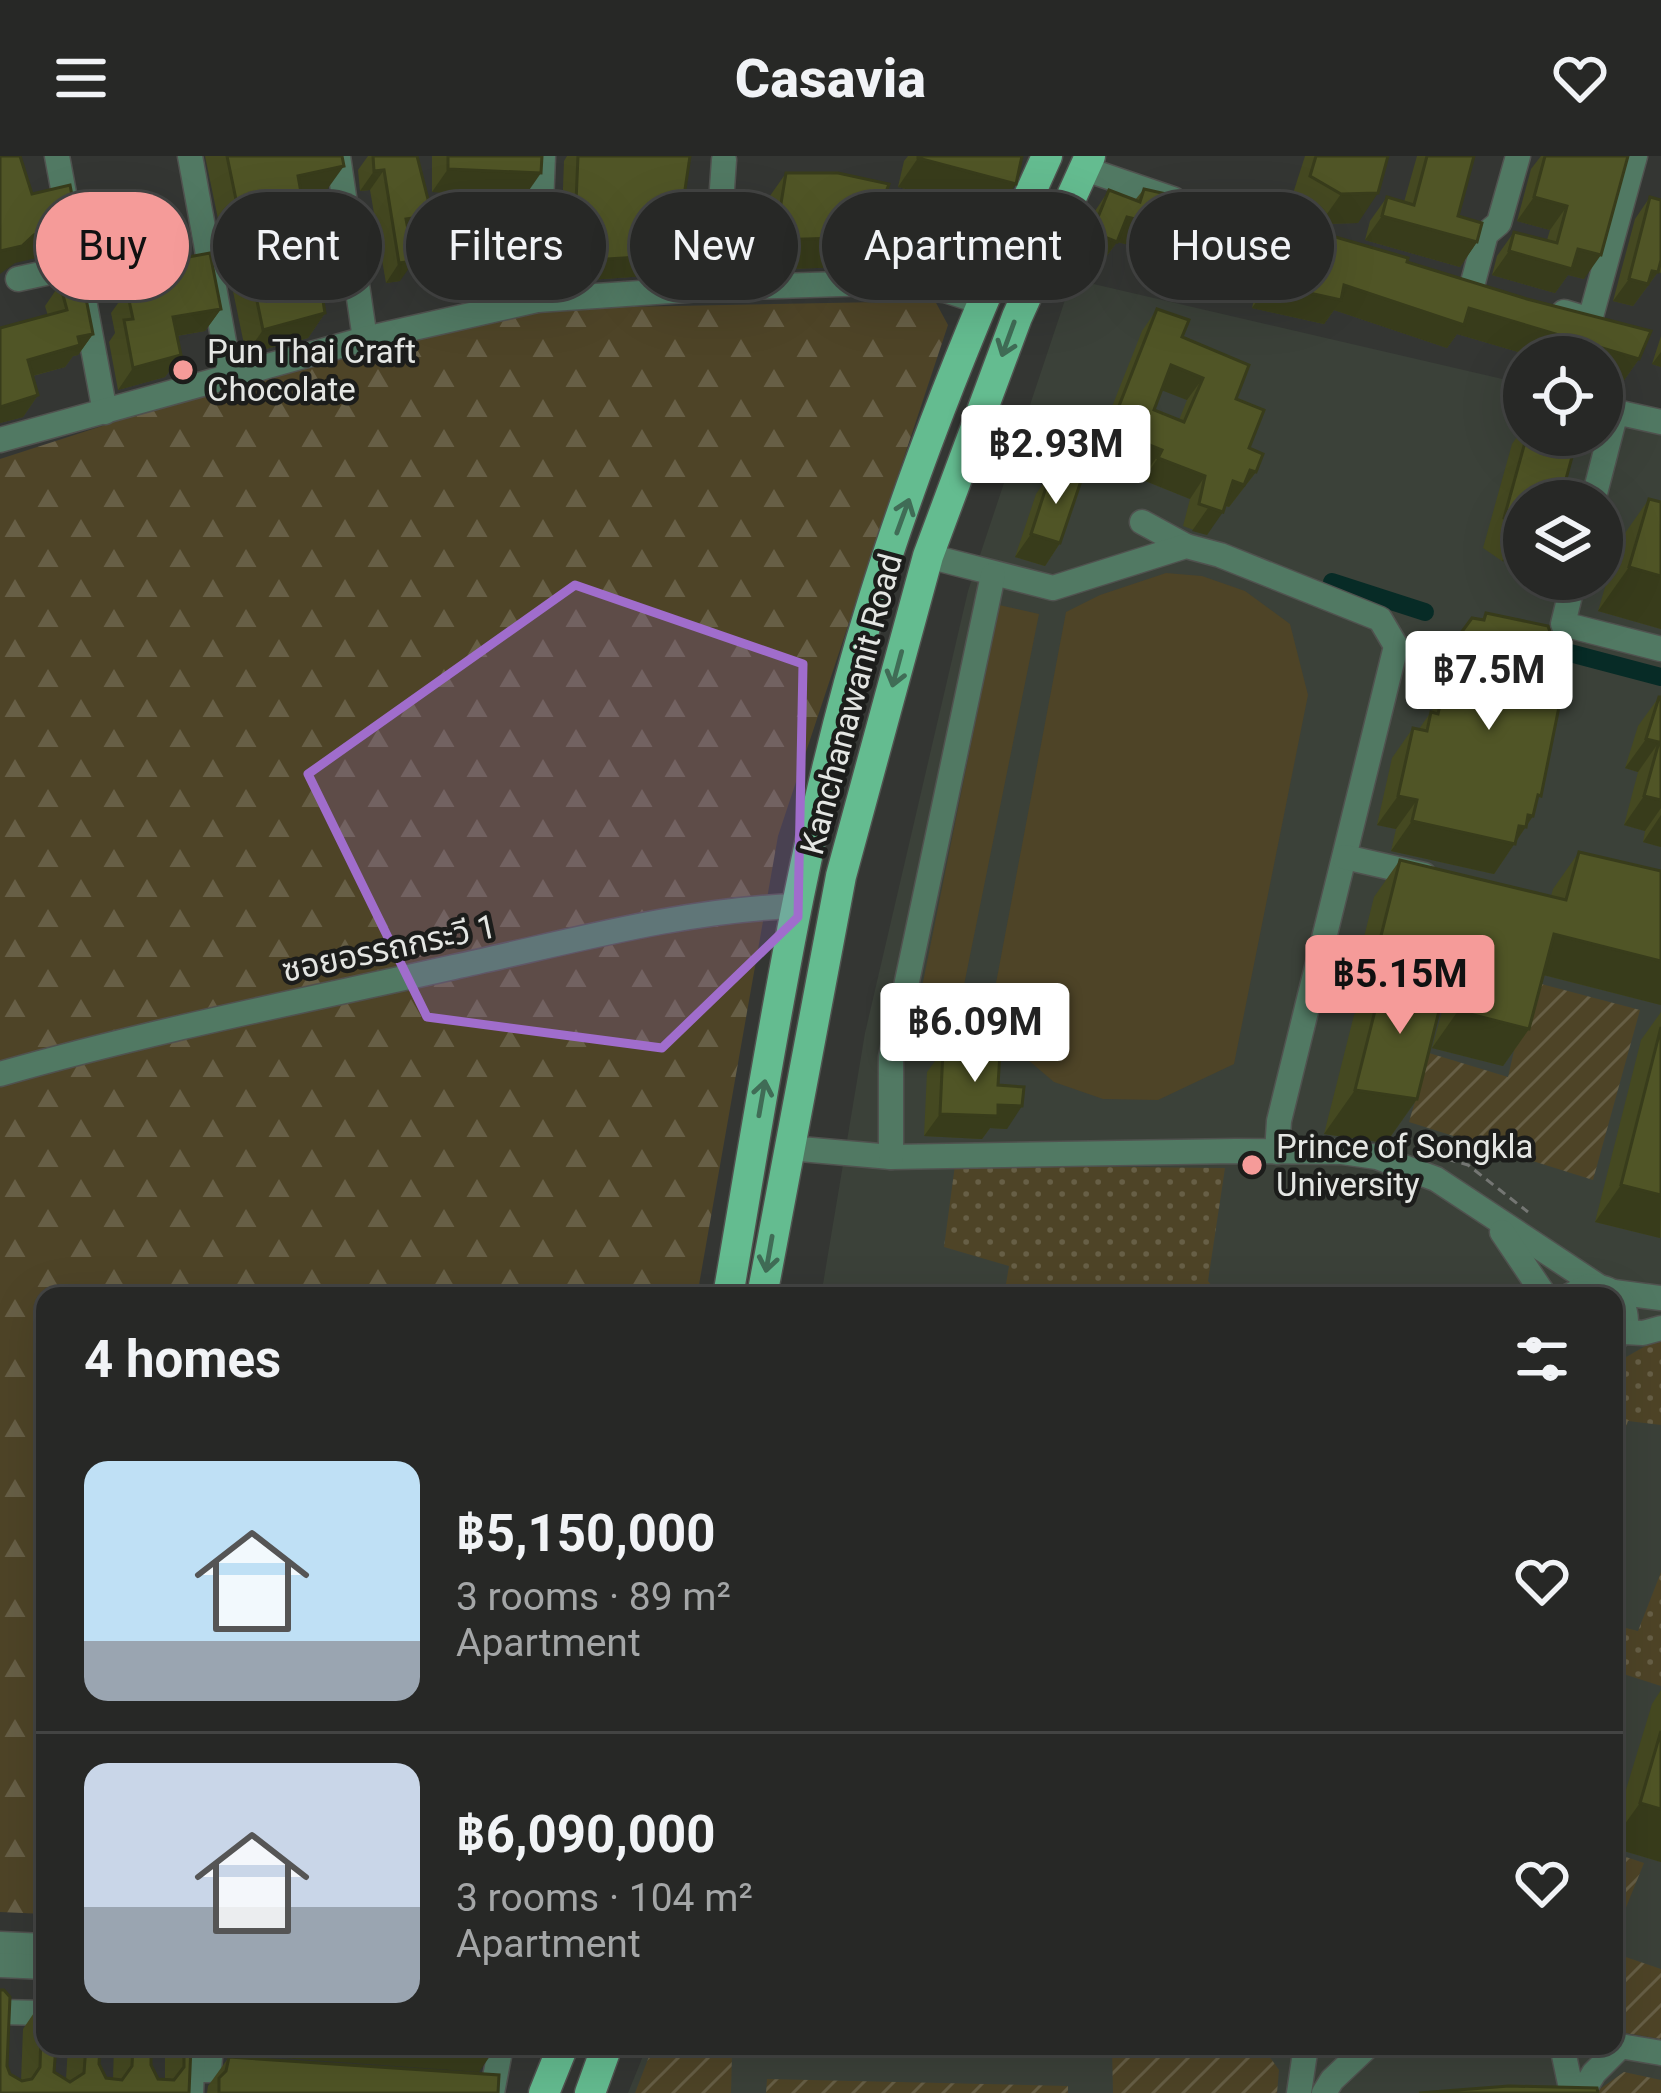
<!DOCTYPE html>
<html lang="en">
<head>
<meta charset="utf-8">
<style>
	:root { --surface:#272826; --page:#2f302e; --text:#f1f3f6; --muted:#a4a6a7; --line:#434443; --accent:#f59b99 }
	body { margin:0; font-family:Roboto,"Noto Sans Thai",sans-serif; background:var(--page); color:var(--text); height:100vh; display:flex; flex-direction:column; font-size:45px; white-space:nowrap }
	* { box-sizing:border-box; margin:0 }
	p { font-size:39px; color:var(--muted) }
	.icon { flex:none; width:66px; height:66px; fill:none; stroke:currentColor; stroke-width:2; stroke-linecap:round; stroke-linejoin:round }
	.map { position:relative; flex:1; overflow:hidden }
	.details { position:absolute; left:36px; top:1131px; width:1587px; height:768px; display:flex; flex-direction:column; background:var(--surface); border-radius:24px; box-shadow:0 12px 48px #0002,0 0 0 3px var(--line) }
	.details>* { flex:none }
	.hud { position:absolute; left:36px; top:36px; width:1590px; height:108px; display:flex; gap:24px }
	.fabs { position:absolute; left:1503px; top:180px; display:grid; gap:24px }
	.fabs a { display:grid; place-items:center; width:120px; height:120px; border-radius:50%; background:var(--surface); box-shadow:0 12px 48px #0002,0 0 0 3px var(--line); font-size:60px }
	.price { position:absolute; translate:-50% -102px; padding:0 27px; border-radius:12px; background:#fff; color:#222; font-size:39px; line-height:78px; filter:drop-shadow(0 3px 6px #0008) }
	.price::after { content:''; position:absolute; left:50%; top:72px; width:36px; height:27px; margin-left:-18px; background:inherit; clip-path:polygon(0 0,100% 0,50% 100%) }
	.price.current { background:var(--accent); color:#111 }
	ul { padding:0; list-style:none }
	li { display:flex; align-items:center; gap:36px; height:300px; padding:0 48px }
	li+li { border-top:3px solid var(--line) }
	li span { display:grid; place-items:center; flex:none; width:336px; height:240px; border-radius:24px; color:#555 }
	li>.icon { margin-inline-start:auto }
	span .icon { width:144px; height:144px; fill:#fffc; stroke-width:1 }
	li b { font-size:51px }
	h2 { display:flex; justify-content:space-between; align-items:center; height:144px; padding:0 48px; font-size:51px }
	.chip { padding:0 42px; border-radius:54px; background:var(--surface); box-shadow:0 12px 48px #0002,0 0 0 3px var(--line); font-size:42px; line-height:108px }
	.chip.current { background:var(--accent); color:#111 }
	header { display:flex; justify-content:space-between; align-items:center; height:156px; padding:0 48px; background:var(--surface); font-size:54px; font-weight:800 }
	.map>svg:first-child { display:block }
	.built { fill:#3b4139; fill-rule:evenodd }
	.grass { fill:url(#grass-dots) }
	.forest { fill:url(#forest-firs) }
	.garden { fill:url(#garden-furrows) }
	.pitch { fill:#4e4427 }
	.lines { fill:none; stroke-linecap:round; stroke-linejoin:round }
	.canal { stroke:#072b26; stroke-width:18 }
	.minor-casing { stroke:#50524f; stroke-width:27 }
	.major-casing { stroke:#50524f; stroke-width:33 }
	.path { stroke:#747673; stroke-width:3; stroke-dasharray:9 6; stroke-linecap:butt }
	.minor { stroke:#517963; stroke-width:24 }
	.major { stroke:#64bc90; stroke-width:30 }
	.wall { fill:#454921; fill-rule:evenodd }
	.shaded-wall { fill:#383c1b }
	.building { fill:#505526; stroke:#383c1b; stroke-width:3; fill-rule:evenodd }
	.oneway { stroke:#406c56 }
	.marked { fill:#a06dcc; fill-opacity:0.2; stroke:#a06dcc; stroke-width:9; stroke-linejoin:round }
	.poi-dot { fill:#f59b99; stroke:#1c1d1b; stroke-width:4.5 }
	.labels { text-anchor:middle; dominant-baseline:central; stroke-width:9; stroke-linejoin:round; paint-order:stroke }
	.poi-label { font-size:33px; fill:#e4e6e3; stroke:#1c1d1b; text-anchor:start }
	.street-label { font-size:33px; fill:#e4e6e3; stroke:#1c1d1b }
</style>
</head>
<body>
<header><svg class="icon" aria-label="menu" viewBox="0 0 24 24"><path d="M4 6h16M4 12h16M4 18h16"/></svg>Casavia<svg class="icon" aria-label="heart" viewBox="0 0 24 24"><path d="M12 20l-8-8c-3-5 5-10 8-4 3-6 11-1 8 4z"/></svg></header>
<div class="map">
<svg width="1661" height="1937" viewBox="0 0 1661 1937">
	<defs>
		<pattern id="grass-dots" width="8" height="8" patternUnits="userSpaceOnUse" patternTransform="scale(3)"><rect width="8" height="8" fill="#4e4427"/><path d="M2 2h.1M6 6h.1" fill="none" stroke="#675f46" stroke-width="1.8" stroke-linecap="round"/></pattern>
		<pattern id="forest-firs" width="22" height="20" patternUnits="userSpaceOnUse" patternTransform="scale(3)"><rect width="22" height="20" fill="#4e4427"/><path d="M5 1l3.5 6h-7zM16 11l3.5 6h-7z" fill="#675f46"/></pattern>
		<pattern id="garden-furrows" width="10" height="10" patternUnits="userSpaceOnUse" patternTransform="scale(3)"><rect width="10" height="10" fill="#4e4427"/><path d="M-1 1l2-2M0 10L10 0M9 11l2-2" fill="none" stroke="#675f46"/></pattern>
	</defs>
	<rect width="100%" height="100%" fill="#343633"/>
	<path class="built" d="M 1072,123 L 1524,228 L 1524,279 L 1602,279 L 1602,246 L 1661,260 L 1661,1937 L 628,1937 L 647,1890 L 1614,1890 L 1614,1140 L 821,1140 L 865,877 L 968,435 ZM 1524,345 L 1602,345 L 1602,423 L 1524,423 Z"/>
	<g class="grass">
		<polygon points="955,1009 1225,1012 1208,1125 1220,1140 1004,1140 1009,1110 944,1091"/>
		<polygon points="1661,1181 1661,1269 1628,1265 1614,1306 1614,1208"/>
		<polygon points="1661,1416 1661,1530 1614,1515 1614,1469 1638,1475"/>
	</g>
	<polygon class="forest" points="935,145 948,169 778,680 697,1140 45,1140 45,1758 0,1756 0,303 316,201 520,153"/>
	<g class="garden">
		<polygon points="1530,825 1640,854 1593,1024 1409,966 1429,897 1508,921"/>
		<polygon points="1614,1697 1644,1707 1614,1781"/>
		<polygon points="1614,1797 1661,1813 1661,1883 1614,1875"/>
		<polygon points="653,1890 1262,1890 1279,1914 1277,1937 1113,1937 1112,1892 732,1898 731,1937 635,1937"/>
		<polygon points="1624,1916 1661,1924 1661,1937 1594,1937"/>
		<polygon points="767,1923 1068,1930 1068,1937 766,1937"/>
	</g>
	<g class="pitch">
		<polygon points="1166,417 1202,420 1245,435 1290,468 1308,539 1234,908 1158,944 1103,943 1054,926 1008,887 993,843 1066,456 1100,439"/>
		<polygon points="999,449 1039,458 961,844 921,836"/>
	</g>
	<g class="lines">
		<g class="canal">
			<polyline points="1332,426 1425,456"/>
			<polyline points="1532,487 1661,521"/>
		</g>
		<defs>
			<g id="minor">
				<polyline points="57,0 105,256"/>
				<polyline points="190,0 230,219"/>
				<polyline points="338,0 365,183"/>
				<polyline points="1085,13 1173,43"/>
				<polyline points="18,123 78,110"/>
				<polyline points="1472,130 1486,78 1499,67 1518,0"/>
				<polyline points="715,132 724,4"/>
				<polyline points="537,144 543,0"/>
				<polyline points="1564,156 1590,164 1635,0"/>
				<polyline points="0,284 365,183 537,144 715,132 873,127 945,134 981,146"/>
				<polyline points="1593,345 1616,256 1661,266"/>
				<polyline points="1142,366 1186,390"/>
				<polyline points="928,400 1053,432 1186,390 1220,399 1380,463 1396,490 1279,965 1277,996"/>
				<polyline points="1574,423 1563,468 1661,493"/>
				<polyline points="1345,701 1424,719"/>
				<path d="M 0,918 C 150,875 302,845 454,811 C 566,787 681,754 796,750"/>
				<polyline points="789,992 891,1001 1235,995 1342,996 1377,1001 1436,1023 1598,1130"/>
				<polyline points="891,1001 891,901 993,419"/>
				<polyline points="1502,1076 1545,1140"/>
				<polyline points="1614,1136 1661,1142"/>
				<path d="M 1569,1140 L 1588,1130 C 1612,1130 1625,1141 1626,1165 L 1614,1185"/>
				<polyline points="1623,1176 1643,1177 1661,1172"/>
				<polyline points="0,1788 45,1790"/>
				<polyline points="0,1809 45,1811"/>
				<polyline points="0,1856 45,1857"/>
				<polyline points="1614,1889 1661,1897"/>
				<polyline points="1562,1890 1572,1937"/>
				<polyline points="192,1914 209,1914 211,1890"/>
				<polyline points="191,1937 193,1890"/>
				<polyline points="492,1937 501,1890"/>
				<polyline points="1299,1937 1306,1890"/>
				<polyline points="1324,1937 1332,1924 1368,1890"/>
				<polyline points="1582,1937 1594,1917 1620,1891"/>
			</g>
			<g id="major">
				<path d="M 728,1140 C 768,908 802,673 872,448 C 919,295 981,145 1047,0"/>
				<polyline points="762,1140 841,720 928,400 1017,161 1090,0"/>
				<polyline points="544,1937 563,1890"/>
				<polyline points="590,1937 607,1890"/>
			</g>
		</defs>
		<use href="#minor" class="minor-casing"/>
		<use href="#major" class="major-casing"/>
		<g class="path">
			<polyline points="1447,1003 1468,1009 1528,1056"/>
			<polyline points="1522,1890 1543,1894"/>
		</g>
		<use href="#minor" class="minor"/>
		<use href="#major" class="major"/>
	</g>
	<g class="wall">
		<polygon points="205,0 342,0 326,35 302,40 306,64 341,132 321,135 325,157 308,182 246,198"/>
		<polygon points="368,0 417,0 432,59 418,79 409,80 400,125 386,127 370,34 360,35 358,14"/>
		<polygon points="432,0 542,0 525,40 432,36"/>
		<polygon points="567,0 690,0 674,118 561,126 557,90 561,84 564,5"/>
		<polygon points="908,0 1022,0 995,57 898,31 904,5"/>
		<polygon points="1305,0 1388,0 1358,67 1320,68 1289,50"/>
		<polygon points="1417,0 1474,0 1458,60 1477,86 1460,111 1365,84 1370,65 1387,41 1404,46"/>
		<polygon points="1541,0 1628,0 1584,123 1568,119 1555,137 1492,119 1497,100 1514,76 1547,84 1550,74 1517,65 1531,13"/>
		<polygon points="786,17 848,111 754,114 765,47"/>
		<polygon points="1144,33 1259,59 1408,102 1407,106 1527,143 1651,175 1639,203 1622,227 1602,221 1602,201 1535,201 1457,178 1447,192 1334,154 1324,168 1252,152 1259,120 1117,86 1100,109 1076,99 1093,58 1109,34 1135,44"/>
		<polygon points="1650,41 1661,44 1661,117 1658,116 1633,150 1613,145 1635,63"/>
		<polygon points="489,88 528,116 518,131 454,146 450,120 460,105 479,102"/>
		<polygon points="133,100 161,106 221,153 205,175 177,180 181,199 165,221 118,234 109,186 115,177 111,157 121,143 117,122"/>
		<polygon points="82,122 93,178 78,199 73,200 65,211 33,220 38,239 23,261 0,267 0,172 48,160 45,150 60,128"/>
		<path d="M 1157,153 L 1236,243 L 1256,316 L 1229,351 L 1225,350 L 1207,379 L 1183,370 L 1190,343 L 1143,324 L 1146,316 L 1094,296 L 1142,175 ZM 1162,234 L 1187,244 L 1179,264 L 1154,254 Z"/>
		<polygon points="1661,180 1661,211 1652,208"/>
		<polygon points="1524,271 1524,279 1578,279 1524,345 1524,404 1514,407 1502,405 1483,392 1512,288"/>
		<polygon points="1051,316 1060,387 1045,410 1015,401 1036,338"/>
		<polygon points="1649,343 1661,346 1661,473 1598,455 1618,387"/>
		<polygon points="1486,457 1536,648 1533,660 1494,718 1391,695 1396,673 1377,669 1392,602 1413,572 1419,573 1440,543 1441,537 1433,526 1434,515 1472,462 1481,464"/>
		<polygon points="1659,541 1661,541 1661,691 1643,686 1645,675 1624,669 1638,616 1625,612 1638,570"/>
		<polygon points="1579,696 1661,715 1661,849 1543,819 1529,873 1503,910 1432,892 1445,844 1442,843 1417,943 1386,987 1324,978 1354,859 1377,827 1354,821 1374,741 1400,704 1551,740 1553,733"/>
		<polygon points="1661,856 1661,1081 1660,1082 1595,1066 1641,884"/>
		<polygon points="943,894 998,929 1007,973 990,972 982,983 924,980 927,916"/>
		<polygon points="1661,1534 1661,1706 1614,1692 1614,1673 1652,1548"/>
		<polygon points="42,1845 54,1916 66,1923 68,1890 100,1890 99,1908 106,1922 113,1923 114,1890 151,1890 151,1909 158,1923 165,1923 165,1890 191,1890 189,1937 0,1937 7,1910 10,1918 21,1925 23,1873"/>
		<polygon points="229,1901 498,1937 207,1937 208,1930"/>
	</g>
	<g class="shaded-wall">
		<polygon points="918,2 1016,28 995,57 898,31"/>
		<polygon points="344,10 326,35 281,44 298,20"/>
		<polygon points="448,13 541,17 525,40 432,36"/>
		<polygon points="384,14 370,34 360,35 374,15"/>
		<polygon points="1378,37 1358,67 1320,68 1341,38"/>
		<polygon points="1534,41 1567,50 1550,74 1517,65"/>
		<polygon points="432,59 418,79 395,82 406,63"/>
		<polygon points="1382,60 1477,86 1460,111 1365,84"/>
		<polygon points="1127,61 1276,96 1259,120 1117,86 1100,109 1076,99 1092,76"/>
		<polygon points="78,70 58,97 15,107 0,118 0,95 34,79"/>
		<polygon points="869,81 848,111 754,114 775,84"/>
		<polygon points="1578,93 1601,99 1584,123 1568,119 1555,137 1492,119 1509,95"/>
		<polygon points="688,98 674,118 561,126 575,105"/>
		<polygon points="414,105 400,125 386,127 399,107"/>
		<polygon points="358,107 341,132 300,139 318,114"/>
		<polygon points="1652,115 1658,116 1633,150 1613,145 1629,123"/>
		<polygon points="528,116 518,131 454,146 465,131"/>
		<polygon points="1269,128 1344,129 1469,152 1639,203 1622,227 1602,221 1602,201 1535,201 1457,178 1447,192 1334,154 1324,168 1252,152"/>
		<polygon points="221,153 205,175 158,183 173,161"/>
		<polygon points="325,157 308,182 246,198 263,174"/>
		<polygon points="93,178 78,199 73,200 65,211 13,225 28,204 78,181"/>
		<polygon points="1661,196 1661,211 1652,208"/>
		<polygon points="181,199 165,221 118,234 133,212"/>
		<polygon points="1171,209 1203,222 1187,244 1156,232"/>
		<polygon points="38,239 23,261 0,267 0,251"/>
		<polygon points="1110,273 1162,294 1146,316 1094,296"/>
		<polygon points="1158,302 1205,320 1190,343 1143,324"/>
		<polygon points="1250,314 1256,316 1229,351 1218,347 1233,325"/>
		<polygon points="1208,352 1223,356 1207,379 1192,375"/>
		<polygon points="1523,375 1524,404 1514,407 1502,405"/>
		<polygon points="1031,378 1060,387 1045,410 1015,401"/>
		<polygon points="1629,411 1661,420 1661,473 1598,455"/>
		<polygon points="1646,583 1659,586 1638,616 1625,612"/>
		<polygon points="1398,640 1417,644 1396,673 1377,669"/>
		<polygon points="1644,640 1661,644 1661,652 1645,675 1624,669"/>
		<polygon points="1528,659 1533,660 1494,718 1391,695 1412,665"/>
		<polygon points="1661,659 1661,691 1643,686"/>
		<polygon points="1554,778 1661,805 1661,849 1528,815"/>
		<polygon points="1380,784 1471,807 1445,844 1382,828 1385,815 1377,827 1354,821"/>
		<polygon points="1458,855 1529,873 1503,910 1432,892"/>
		<polygon points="1355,934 1417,943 1386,987 1324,978"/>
		<polygon points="998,949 1022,950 1007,973 990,972 982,983 924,980 940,958"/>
		<polygon points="1621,1029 1661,1039 1660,1082 1595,1066"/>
		<polygon points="1640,1647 1661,1653 1661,1706 1614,1692 1614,1683"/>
		<polygon points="230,1890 497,1890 479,1916 224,1898"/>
	</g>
	<g class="building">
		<polygon points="0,0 20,0 32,38 70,29 78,70 34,79 22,90 0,95"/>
		<polygon points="227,0 342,0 344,10 298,20 306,64 350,56 358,107 318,114 325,157 263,174"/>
		<polygon points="373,0 417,0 432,59 406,63 414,105 399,107 384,14 374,15"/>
		<polygon points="448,0 542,0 541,17 448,13"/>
		<polygon points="578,0 690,0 683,47 692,48 688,98 575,105 571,69 575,69"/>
		<polygon points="918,0 1022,0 1016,28 918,2"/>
		<polygon points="1316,0 1388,0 1378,37 1341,38 1310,20"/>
		<polygon points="1427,0 1474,0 1458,60 1482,67 1477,86 1382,60 1387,41 1414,49"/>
		<polygon points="1545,0 1628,0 1601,99 1578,93 1572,113 1509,95 1514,76 1557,87 1567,50 1534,41"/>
		<polygon points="786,17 838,17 889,28 869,81 775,84"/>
		<polygon points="1144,33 1259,59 1408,102 1407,106 1527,143 1651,175 1639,203 1469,152 1464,169 1344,129 1341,144 1269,128 1276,96 1127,61 1117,86 1092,76 1109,34 1140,46"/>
		<polygon points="1650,41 1661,44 1661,104 1658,116 1652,115 1648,128 1629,123"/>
		<polygon points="524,83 528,116 465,131 460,105 490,100 489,88"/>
		<polygon points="159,95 161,106 210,97 221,153 173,161 181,199 133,212 124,164 133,163 127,135 138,133 133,100"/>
		<polygon points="82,122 93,178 78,181 80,189 28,204 38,239 0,251 0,172 67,154 60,128"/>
		<path d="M 1157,153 L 1189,164 L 1182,181 L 1249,209 L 1236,243 L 1264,254 L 1249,292 L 1263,298 L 1256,316 L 1250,314 L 1244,329 L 1233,325 L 1223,356 L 1199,348 L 1205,320 L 1158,302 L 1162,294 L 1110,273 ZM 1171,209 L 1203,222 L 1184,266 L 1154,254 Z"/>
		<polygon points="1527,279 1578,279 1560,345 1524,345 1524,375 1504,362"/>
		<polygon points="1051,316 1081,325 1060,387 1031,378"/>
		<polygon points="1649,343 1661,346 1661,420 1629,411"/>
		<polygon points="1486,457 1548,470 1565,521 1541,640 1538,639 1533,660 1528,659 1526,671 1519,670 1515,688 1412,665 1417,644 1398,640 1413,572 1427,575 1431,556 1438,558 1442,541 1454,544 1462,508 1454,496 1455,485 1472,462 1484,464"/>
		<polygon points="1659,541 1661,541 1661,644 1644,640 1659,586 1646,583"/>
		<polygon points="1579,696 1661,715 1661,805 1554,778 1529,873 1458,855 1471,807 1380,784 1400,704 1566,744"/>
		<polygon points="1385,815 1445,831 1417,943 1355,934"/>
		<polygon points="1661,871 1661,1039 1621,1029"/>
		<polygon points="943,894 1000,897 998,929 1024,931 1022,950 998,949 998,960 940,958"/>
		<polygon points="1661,1575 1661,1653 1640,1647"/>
		<polygon points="0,1834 4,1834 10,1841 7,1910 10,1918 22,1925 32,1923 40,1911 42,1845 45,1845 45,1890 56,1890 54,1916 70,1926 84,1917 86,1890 100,1890 99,1908 106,1922 122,1924 132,1910 133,1890 151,1890 151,1909 158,1923 174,1924 184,1911 184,1890 191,1890 189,1937 0,1937"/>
		<polygon points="229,1901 499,1919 498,1937 219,1937 219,1922 226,1915"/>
		<polygon points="1509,1930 1597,1932 1598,1937 1419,1937"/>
	</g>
	<defs><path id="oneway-shaft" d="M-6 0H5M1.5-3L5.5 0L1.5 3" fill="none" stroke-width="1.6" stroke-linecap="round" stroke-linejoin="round" transform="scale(3)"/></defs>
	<g class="oneway">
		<use href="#oneway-shaft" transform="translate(1008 183) rotate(110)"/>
		<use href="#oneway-shaft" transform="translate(903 360) rotate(-70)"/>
		<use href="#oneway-shaft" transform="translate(897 513) rotate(105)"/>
		<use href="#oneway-shaft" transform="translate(762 942) rotate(-80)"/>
		<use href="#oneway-shaft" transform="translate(769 1098) rotate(100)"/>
	</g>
	<path class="marked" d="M 575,429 L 803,508 L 798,761 L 662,892 L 427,861 L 308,618 Z"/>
	<g class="poi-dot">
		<circle cx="183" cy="214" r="12"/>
		<circle cx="1252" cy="1009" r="12"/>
	</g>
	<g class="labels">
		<g class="poi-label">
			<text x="207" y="195">Pun Thai Craft<tspan x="207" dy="38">Chocolate</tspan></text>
			<text x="1276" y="990">Prince of Songkla<tspan x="1276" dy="38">University</tspan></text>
		</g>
		<g class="street-label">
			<text transform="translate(851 548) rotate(-75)">Kanchanawanit Road</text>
			<text transform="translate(389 792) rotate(-12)">ซอยอรรถกระวี 1</text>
		</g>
	</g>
</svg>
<div class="fabs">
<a><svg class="icon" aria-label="locate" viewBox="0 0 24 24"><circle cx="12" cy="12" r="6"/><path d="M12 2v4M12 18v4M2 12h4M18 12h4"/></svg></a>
<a><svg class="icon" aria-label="layers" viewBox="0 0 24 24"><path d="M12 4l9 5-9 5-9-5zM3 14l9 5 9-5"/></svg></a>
</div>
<b class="price" style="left:1056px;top:351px">฿2.93M</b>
<b class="price" style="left:1489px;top:577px">฿7.5M</b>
<b class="price current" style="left:1400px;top:881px">฿5.15M</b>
<b class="price" style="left:975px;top:929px">฿6.09M</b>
<div class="hud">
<a class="chip current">Buy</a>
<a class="chip">Rent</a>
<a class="chip">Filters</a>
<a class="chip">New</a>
<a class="chip">Apartment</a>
<a class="chip">House</a>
</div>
<section class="details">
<h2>4 homes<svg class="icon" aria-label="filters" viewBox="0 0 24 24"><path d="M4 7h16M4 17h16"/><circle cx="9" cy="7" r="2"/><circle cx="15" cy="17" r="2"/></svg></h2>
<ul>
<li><span style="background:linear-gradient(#bfe0f5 75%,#9aa5b1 0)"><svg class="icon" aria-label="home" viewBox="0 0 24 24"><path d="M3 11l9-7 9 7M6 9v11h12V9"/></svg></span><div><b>฿5,150,000</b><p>3 rooms · 89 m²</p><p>Apartment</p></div><svg class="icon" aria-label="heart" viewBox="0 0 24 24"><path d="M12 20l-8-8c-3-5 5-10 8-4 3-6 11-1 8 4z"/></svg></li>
<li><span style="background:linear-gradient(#c9d6e8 60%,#9aa5b1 0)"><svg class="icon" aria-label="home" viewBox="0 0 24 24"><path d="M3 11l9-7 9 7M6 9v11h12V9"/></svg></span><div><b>฿6,090,000</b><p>3 rooms · 104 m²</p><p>Apartment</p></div><svg class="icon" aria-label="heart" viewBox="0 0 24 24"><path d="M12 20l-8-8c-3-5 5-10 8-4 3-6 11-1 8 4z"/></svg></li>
</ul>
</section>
</div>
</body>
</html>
